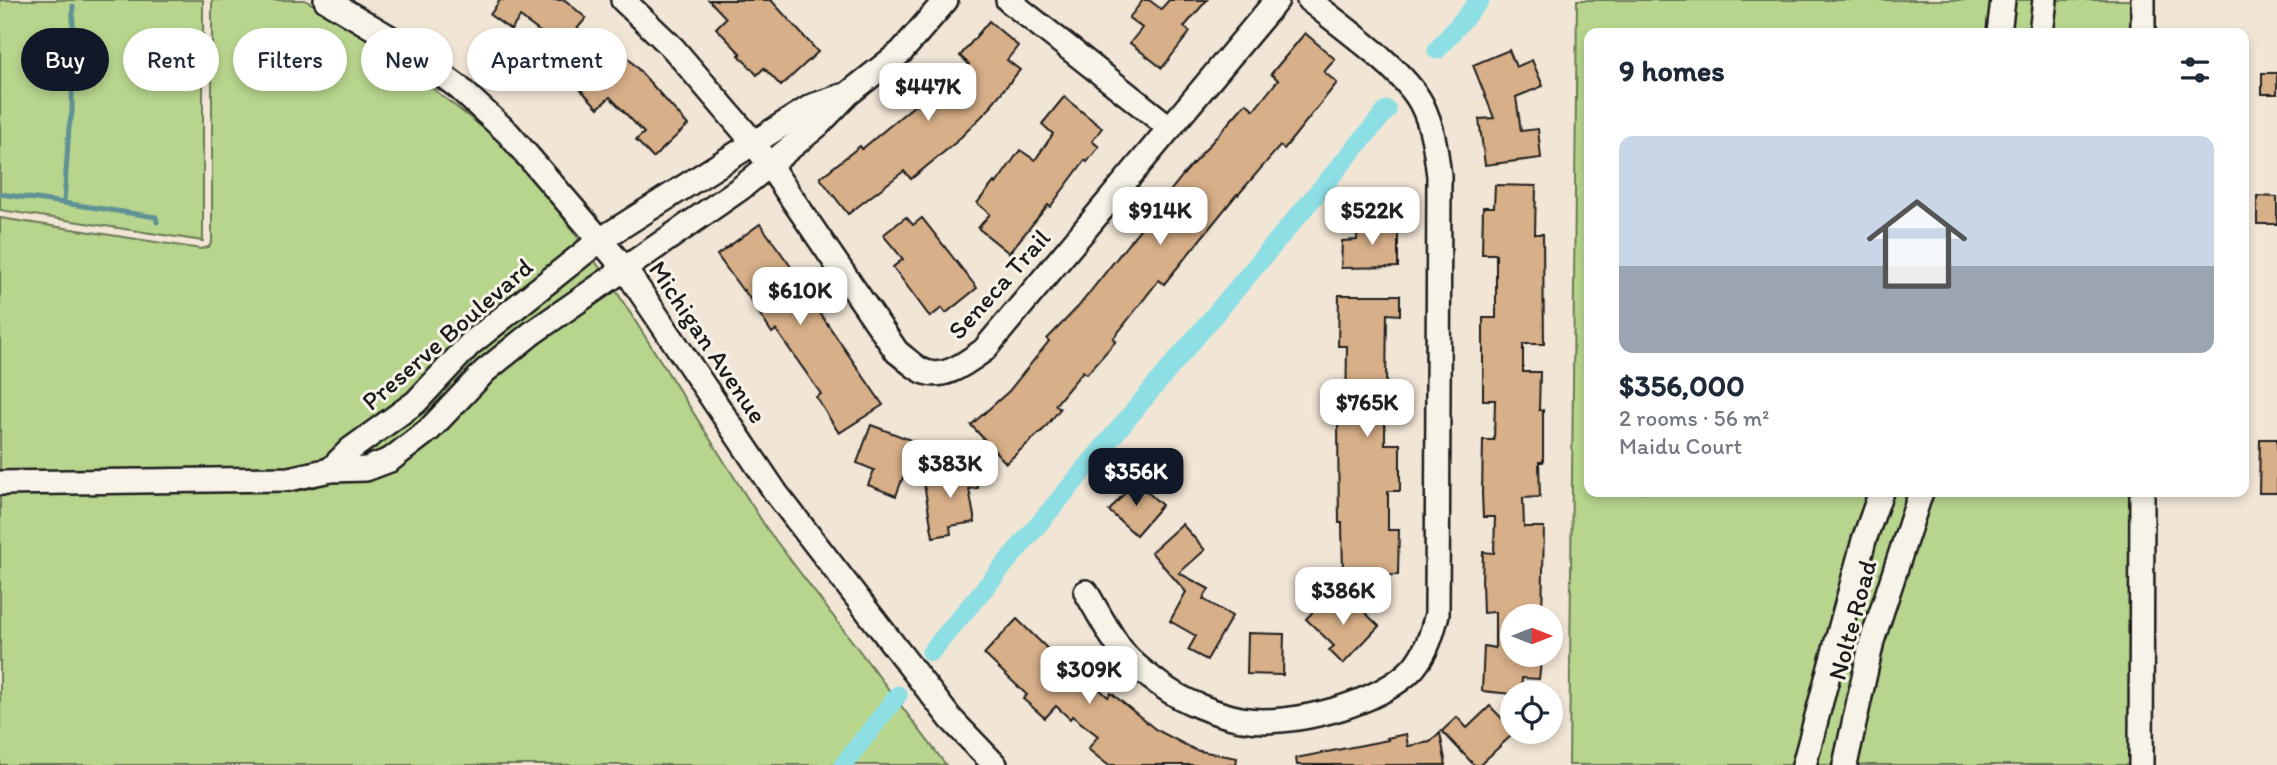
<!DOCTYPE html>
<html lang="en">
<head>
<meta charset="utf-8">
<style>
	:root { --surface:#fff; --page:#f2f2f3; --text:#1f2937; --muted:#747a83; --accent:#111827 }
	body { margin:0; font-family:Itim,sans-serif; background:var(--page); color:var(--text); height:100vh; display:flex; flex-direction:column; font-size:26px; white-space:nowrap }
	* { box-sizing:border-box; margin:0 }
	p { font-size:23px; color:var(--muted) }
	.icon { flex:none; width:38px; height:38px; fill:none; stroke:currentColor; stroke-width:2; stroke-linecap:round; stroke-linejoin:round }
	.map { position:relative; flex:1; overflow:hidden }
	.details { position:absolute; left:1584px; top:28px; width:665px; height:469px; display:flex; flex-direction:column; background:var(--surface); border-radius:14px; box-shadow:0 4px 10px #0003 }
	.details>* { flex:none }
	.banner { position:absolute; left:21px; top:28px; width:665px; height:63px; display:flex; gap:14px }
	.needle { width:46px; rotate:90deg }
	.buttons { position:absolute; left:1500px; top:604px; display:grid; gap:14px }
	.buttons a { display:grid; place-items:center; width:63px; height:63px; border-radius:50%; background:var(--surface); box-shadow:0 4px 10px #0003; font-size:35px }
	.price { position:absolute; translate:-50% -60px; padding:0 16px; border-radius:14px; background:#fff; color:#222; font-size:23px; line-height:46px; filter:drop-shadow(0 2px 4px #0008) }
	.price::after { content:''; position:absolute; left:50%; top:42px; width:21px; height:16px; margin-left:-10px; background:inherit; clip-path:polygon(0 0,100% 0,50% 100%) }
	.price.current { background:var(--accent); color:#fff }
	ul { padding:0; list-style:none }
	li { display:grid; align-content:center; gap:14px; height:371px; padding:0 35px }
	li span { display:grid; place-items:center; height:217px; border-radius:14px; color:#555 }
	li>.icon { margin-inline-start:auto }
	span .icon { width:126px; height:126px; fill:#fffc; stroke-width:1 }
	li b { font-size:30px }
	h2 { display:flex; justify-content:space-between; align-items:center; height:84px; padding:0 35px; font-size:30px }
	.chip { padding:0 24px; border-radius:32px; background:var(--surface); box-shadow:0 4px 10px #0003; font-size:24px; line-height:63px }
	.chip.current { background:var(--accent); color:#fff }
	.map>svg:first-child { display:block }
	.green { fill:#b7d58d; stroke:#6a7854; stroke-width:2 }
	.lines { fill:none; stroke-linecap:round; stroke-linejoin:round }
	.stream { stroke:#609194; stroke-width:5 }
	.canal { stroke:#8ddfe4; stroke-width:19 }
	.building { fill:#d7af88; stroke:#1c1c1c; stroke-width:2 }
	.minor-casing { stroke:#1c1c1c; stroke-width:28 }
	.minor { stroke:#f7f3e8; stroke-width:23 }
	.labels { text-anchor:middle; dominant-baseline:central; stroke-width:6; stroke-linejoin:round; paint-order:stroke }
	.street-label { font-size:26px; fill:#1c1c1c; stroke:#f7f3e8 }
</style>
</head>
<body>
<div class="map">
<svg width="2277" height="765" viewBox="0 0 2277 765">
	<rect width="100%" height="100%" fill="#f1e5d5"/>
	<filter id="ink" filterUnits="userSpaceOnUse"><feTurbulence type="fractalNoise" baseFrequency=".0143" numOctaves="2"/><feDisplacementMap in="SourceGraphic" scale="14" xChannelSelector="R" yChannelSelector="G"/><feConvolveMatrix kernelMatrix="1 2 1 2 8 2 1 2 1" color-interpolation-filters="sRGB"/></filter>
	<g filter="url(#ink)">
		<g class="green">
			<polygon points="0,0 203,0 203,241 0,210"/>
			<polygon points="212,0 305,0 352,26 504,144 540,186 613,286 767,529 946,765 0,765 0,218 201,249 209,247 212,241"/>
			<polygon points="1577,0 1993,0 1988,33 1589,33 1589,492 1870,492 1793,765 1569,765"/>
			<polygon points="2014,0 2034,0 2030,33 2010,33"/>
			<polygon points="2055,0 2144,0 2143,33 2051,33"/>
			<polygon points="1892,492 1909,492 1861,639 1834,765 1815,765 1875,543"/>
			<polygon points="1932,492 2138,492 2134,765 1855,765 1882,643"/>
		</g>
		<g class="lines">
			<g class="stream">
				<polyline points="73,6 72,113 69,127 64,203 156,217 157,222"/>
				<polyline points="0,194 64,203"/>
				<polyline points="1145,399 1149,403"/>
			</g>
			<g class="canal">
				<polyline points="1437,50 1480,0"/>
				<polyline points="931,652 1387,110"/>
				<polyline points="843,765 898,695"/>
			</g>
		</g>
		<g class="building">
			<polygon points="500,0 565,0 586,18 576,30 611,59 621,50 688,125 653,158 636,140 644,133 610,97 598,108 580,89 582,87 547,57 544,60 532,50 544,35 520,17 511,30 490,15"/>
			<polygon points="709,0 771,0 818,52 781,86 764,68 757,75 739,55 741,54 716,28 726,18"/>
			<polygon points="1143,0 1149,0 1161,9 1169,0 1207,0 1184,27 1190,32 1162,68 1130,43 1142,28 1129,18"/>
			<polygon points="989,21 1018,46 1007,60 1020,70 991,105 992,106 955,143 911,179 904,171 848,214 820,178 860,146 862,149 916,104 914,101 932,82 942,92 969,64 960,56"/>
			<polygon points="1305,33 1335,59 1324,72 1337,83 1284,149 1280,146 1238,195 1237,194 1164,284 1159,280 1113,339 1116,341 1087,374 1083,371 1055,405 1060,409 1044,429 1006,463 971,425 1009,391 1049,341 1047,339 1078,307 1183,175 1246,103 1254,110 1278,80 1271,74"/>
			<polygon points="1509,50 1516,67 1532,60 1543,86 1516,97 1521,131 1538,129 1541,158 1485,165 1479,119 1494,118 1473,65"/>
			<rect x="2262" y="73" width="15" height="21"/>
			<polygon points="1064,97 1102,128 1092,141 1099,147 1087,162 1085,160 1050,207 1048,205 1009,253 978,228 990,214 977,203 994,182 996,184 1020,150 1035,160 1053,134 1042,124"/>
			<polygon points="1495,185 1536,186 1535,234 1543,234 1544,344 1523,344 1523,372 1540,372 1539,410 1543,410 1543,462 1539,462 1540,497 1523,498 1524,527 1544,527 1542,616 1512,616 1512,654 1542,654 1539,679 1522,678 1521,693 1512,694 1482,691 1484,646 1495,648 1495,612 1483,613 1482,582 1483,552 1494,553 1495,517 1483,517 1482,494 1483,440 1494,440 1495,400 1483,400 1483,318 1496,318 1496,254 1482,254 1483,207 1494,207"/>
			<polygon points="2257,196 2277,197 2277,224 2257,224"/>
			<polygon points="906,217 913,225 922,218 977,288 946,313 942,308 930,317 893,267 903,259 883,235"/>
			<polygon points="1358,222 1398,222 1398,267 1341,268 1342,241 1357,240"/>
			<polygon points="760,224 797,275 812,299 811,300 883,405 839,433 816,397 821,394 776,330 772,333 744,290 743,291 717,255"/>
			<polygon points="1339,295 1400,295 1400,315 1387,314 1386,384 1400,384 1400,407 1385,406 1385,444 1400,444 1400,491 1388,491 1388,530 1399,530 1398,575 1343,576 1342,523 1339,523 1338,427 1339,412 1346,412 1347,346 1338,346"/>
			<polygon points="871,425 916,442 896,496 868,485 874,470 857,463"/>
			<polygon points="2260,439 2277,439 2277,493 2259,493"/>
			<polygon points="974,469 978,488 969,489 975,522 950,526 951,534 933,537 923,478"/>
			<polygon points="1135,481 1162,505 1136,535 1109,511"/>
			<polygon points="1182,524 1205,550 1179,573 1209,589 1203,599 1232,616 1207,660 1188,650 1196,636 1170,621 1186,592 1151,552"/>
			<polygon points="1343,592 1379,626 1343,664 1329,650 1334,646 1306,619 1326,598 1344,616"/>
			<polygon points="1017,619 1059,660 1063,656 1108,697 1111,693 1155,729 1195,750 1237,758 1236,765 1108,765 1088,749 1098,736 1072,716 1070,719 1056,706 1045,718 1023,699 1027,695 984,654"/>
			<polygon points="1248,633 1284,634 1283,675 1247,674"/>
			<polygon points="1490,706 1515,732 1480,765 1474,765 1442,731 1457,717 1467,728"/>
			<polygon points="1440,733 1446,765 1297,765 1296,758 1388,740 1387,738 1406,734 1408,746 1430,742"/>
		</g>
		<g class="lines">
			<defs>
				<g id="minor">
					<polyline points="326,0 399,43 458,87 508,133 625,269 776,493 950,718 995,765"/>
					<path d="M 623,0 L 673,48 L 754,143 L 897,352 C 904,357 911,364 919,369 C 941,383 966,363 984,350 L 1277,0"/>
					<polyline points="1008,0 1170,128"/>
					<polyline points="1999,33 2003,0"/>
					<polyline points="2041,33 2045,0"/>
					<polyline points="2143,33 2143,0"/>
					<polyline points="330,470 351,449 416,402 470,344 600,240 812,106 842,96"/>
					<polyline points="0,483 289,479 330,470 366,469 390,460 429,430 485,371 532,333 741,188 818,125 848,94 901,52 946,0"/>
					<path d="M 1086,592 C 1098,612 1114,644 1129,659 C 1139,669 1151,678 1162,686 C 1183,701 1215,714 1241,719 C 1288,728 1382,704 1414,667 C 1427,651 1432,634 1437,614 L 1439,176 C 1436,151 1433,126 1421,103 C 1403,69 1341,26 1309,0"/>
					<polyline points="1804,765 1864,540 1881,492"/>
					<polyline points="1845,765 1872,641 1921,492"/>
					<polyline points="2141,765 2142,492"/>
				</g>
			</defs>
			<use href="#minor" class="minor-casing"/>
			<use href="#minor" class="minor"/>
		</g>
	</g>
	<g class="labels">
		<g class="street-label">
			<text transform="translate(999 284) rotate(-48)">Seneca Trail</text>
			<text transform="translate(447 334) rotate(-41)">Preserve Boulevard</text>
			<text transform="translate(708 342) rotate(56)">Michigan Avenue</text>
			<text transform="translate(1852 620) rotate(-75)">Nolte Road</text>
		</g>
	</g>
</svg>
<div class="buttons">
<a><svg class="needle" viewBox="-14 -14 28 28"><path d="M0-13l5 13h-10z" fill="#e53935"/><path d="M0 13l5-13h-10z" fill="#747a83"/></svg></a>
<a><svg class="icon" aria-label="locate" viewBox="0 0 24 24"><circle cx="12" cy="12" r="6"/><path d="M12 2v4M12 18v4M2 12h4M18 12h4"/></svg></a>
</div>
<b class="price" style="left:928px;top:123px">$447K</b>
<b class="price" style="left:1160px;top:247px">$914K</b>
<b class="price" style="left:1372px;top:247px">$522K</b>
<b class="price" style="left:800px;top:327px">$610K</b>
<b class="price" style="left:1367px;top:439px">$765K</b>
<b class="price" style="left:950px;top:500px">$383K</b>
<b class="price current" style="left:1136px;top:508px">$356K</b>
<b class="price" style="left:1343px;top:627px">$386K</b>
<b class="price" style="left:1089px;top:706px">$309K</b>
<div class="banner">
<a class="chip current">Buy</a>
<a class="chip">Rent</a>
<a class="chip">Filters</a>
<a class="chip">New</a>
<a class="chip">Apartment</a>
</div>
<section class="details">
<h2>9 homes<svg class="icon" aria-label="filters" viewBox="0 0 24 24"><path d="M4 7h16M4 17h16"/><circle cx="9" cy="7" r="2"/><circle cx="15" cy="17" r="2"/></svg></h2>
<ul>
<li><span style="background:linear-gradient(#c9d6e8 60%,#9aa5b1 0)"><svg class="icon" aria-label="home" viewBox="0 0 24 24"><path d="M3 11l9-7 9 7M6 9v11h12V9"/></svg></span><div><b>$356,000</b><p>2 rooms · 56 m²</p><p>Maidu Court</p></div></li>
</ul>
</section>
</div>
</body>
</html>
